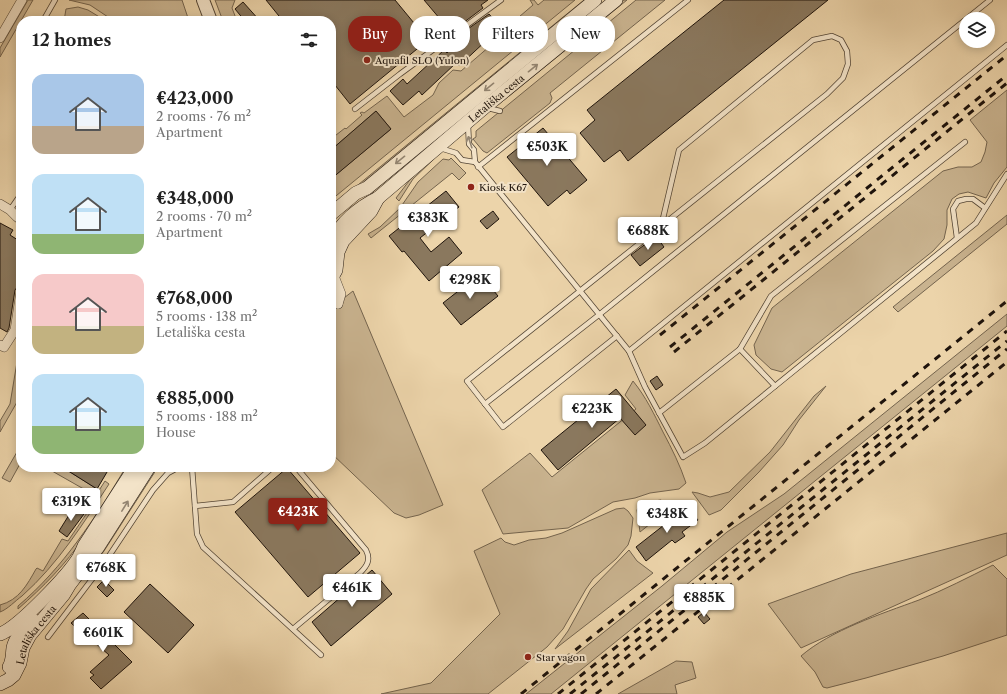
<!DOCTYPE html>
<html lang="en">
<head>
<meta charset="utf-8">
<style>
	:root { --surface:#fff; --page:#f2f2f2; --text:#222; --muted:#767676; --accent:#8f2418 }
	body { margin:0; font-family:"Libre Caslon Text",serif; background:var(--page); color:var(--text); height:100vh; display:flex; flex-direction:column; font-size:15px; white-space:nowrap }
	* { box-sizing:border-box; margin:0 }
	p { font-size:13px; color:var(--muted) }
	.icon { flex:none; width:22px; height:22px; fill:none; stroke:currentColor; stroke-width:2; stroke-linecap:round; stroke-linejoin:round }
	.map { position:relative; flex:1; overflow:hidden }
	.panel { position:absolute; left:16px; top:16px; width:320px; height:456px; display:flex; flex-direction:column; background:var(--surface); border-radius:16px; box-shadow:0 2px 10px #0003 }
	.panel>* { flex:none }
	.top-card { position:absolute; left:348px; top:16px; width:380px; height:36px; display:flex; gap:8px }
	.buttons { position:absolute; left:959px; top:12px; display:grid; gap:8px }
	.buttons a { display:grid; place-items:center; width:36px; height:36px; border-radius:50%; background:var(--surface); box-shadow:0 2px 10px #0003; font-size:20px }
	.price { position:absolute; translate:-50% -34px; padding:0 9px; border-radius:4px; background:#fff; color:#222; font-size:13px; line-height:26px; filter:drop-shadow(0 1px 2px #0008) }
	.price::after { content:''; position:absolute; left:50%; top:24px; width:12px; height:9px; margin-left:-6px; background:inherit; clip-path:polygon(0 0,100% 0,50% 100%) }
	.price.current { background:var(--accent); color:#fff }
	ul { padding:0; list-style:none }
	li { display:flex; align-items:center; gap:12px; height:100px; padding:0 16px }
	li span { display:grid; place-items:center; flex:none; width:112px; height:80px; border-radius:12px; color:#555 }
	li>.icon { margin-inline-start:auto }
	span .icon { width:48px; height:48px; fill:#fffc; stroke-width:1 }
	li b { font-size:17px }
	h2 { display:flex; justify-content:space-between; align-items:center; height:48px; padding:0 16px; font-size:17px }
	.pill { padding:0 14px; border-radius:16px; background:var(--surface); box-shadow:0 2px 10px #0003; font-size:14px; line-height:36px }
	.pill.current { background:var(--accent); color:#fff }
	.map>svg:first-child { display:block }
	.green { fill:#c9b38f; stroke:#74644e }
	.building { fill:#8a785e; stroke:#1f140c }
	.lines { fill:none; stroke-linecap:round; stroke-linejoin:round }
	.service-casing { stroke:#524434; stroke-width:6 }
	.minor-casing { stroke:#524434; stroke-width:10 }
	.tertiary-casing { stroke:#524434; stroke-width:14 }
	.secondary-casing { stroke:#1f140c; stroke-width:14 }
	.service { stroke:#f3e3c8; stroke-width:4.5 }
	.minor { stroke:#f3e3c8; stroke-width:9 }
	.tertiary { stroke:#f3e3c8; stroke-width:12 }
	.secondary { stroke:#f3e3c8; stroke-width:13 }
	.rail { stroke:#1f140c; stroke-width:3; stroke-dasharray:7 7; stroke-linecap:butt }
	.oneway { stroke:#948673 }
	.poi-dot { fill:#8f2418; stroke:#f3e3c8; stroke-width:1.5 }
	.labels { text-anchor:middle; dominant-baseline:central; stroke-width:4; stroke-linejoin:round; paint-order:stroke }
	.poi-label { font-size:10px; fill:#1f140c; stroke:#f3e3c8; text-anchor:start }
	.street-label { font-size:10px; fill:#1f140c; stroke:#f3e3c8 }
</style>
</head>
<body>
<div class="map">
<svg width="1007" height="694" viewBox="0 0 1007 694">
	<rect width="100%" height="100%" fill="#ecd4aa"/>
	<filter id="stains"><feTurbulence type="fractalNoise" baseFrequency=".005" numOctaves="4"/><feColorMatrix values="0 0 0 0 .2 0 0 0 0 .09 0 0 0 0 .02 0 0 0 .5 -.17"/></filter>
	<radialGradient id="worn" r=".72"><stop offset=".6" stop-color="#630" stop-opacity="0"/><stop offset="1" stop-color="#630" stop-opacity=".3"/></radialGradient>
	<g class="green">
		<polygon points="28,0 33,0 0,57 0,48"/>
		<polygon points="69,0 182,0 189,21 167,21 157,19 148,21 110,21 111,19 90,5"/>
		<polygon points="215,0 235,0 232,8 237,21 223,21"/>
		<polygon points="530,0 534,0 538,5 544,0 575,0 331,200 331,177 332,178 391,129 376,111 331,150 331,139 345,128 346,129 362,115 360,113 362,112 364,113 387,96 404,117 433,95 439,83 453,70 461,71 490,46 492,40 533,5"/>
		<polygon points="584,0 587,0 353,193 331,207"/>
		<polygon points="624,0 627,0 498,105 497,104"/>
		<polygon points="636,0 665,0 550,93 552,98 550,103 487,153 483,151 473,139 476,137 476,131"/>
		<polygon points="78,7 88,10 106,21 64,21 66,9"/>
		<polygon points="1007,90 1007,167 994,183 986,198 968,192 959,194 952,199 947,210 947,225 944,239 933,251 782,372 771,369 756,355 754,345 772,308 943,171 958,167 972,167 981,162 985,152 987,142 970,120"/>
		<polygon points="436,157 413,179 399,201 396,198 412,177"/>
		<polygon points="451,158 466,173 459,180 452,173 371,238 368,234 380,227 400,208 418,182 443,159 449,160"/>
		<polygon points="1007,215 1007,224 898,312 893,307"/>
		<polygon points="353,291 443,505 419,515 406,518 394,513 331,453 331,308"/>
		<polygon points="1007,314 1007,326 551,694 526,694 662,586 727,532 784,494"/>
		<polygon points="21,325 21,395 0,432 0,421 10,404 21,338 19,338"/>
		<path d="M 633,381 C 646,397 654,414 663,432 C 672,449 680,465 686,483 L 679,489 L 650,493 L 635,498 L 613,502 L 568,528 L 503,534 L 482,490 L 530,453 L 552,477 L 636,409 L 625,395 Z"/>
		<polygon points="826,386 799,420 783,445 759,472 721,510 709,515 692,492 698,493 710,497 729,492 770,452 814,396"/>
		<polygon points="21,445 21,462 10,482 2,478"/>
		<path d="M 45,467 L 62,467 L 97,489 L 96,491 L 98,492 L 105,481 L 109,484 C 83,524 58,564 22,596 C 15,601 8,609 0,612 L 0,605 C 19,600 27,585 36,569 L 37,568 L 43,571 L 62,539 L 68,541 L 91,507 L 83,502 L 89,492 Z"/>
		<path d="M 126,467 L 129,467 C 114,490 100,514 84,537 C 66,564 43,587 18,609 L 18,606 C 64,567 95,518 126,467 Z"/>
		<polygon points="155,467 158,467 104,551 57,610"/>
		<polygon points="661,500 670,508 640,532 637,510 641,503"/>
		<polygon points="624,508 628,511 633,518 631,536 628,545 616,559 593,579 586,589 563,629 547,647 488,694 381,694 431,683 500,614 474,551 501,538 505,542 514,545 529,540 546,538 562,533 616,509"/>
		<polygon points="1007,533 1007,555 801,648 768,604 851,574"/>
		<polygon points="629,550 637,561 653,573 555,649 568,631 591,589"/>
		<path d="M 993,565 L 1007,579 L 1007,635 L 943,656 L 866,678 L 827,688 L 823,687 L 815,672 L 801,656 C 831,630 881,614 919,600 C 944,590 969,577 993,565 Z"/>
		<polygon points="676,661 692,662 696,678 675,685 677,694 618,694"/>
	</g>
	<g class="building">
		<polygon points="266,0 395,0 428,40 350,104 331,80 331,21 283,21"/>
		<polygon points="424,0 488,0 481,5 483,8 451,32"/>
		<polygon points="724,0 828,0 628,161 620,150 604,162 580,133 595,120 587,110"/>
		<polygon points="243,2 260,21 245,21 235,9"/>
		<polygon points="489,14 499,25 488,36 489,38 459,66 456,63 422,95 419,91 403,105 390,91 403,79 407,84 444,50 447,53 458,42 455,38"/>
		<polygon points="376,111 391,129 331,179 331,150"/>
		<polygon points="543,128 587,180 570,194 567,190 548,206 507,157"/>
		<polygon points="446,191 459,207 420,238 431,252 449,237 462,253 429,281 404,251 402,252 389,236"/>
		<polygon points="493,211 499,219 487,229 480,221"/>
		<polygon points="0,223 13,230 10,235 21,242 21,265 18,286 15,290 9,328 7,332 0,328"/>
		<polygon points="656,236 664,247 640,266 631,255"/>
		<polygon points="480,274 498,296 461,325 443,303"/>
		<polygon points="657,376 663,385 656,390 650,381"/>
		<polygon points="616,389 646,425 635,435 620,418 558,470 541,450"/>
		<polygon points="62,467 110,467 97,489"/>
		<polygon points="287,468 360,553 308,597 235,512"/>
		<polygon points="74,507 84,514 67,537 59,531"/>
		<polygon points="687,507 698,520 682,532 685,536 675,543 672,540 646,561 636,547"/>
		<polygon points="372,570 392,594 331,646 312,622"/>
		<polygon points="104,580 114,590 107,597 97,587"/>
		<polygon points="150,584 194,625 168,653 124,612"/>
		<polygon points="704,612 710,619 704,624 698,617"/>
		<polygon points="83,613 132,662 101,689 90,678 94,675 90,672 109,655 84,633 83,634 71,623"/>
	</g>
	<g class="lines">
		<defs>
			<g id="service">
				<polyline points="43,21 55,0"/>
				<polyline points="488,108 500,111"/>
				<polyline points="355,109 400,74 501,0"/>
				<polyline points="468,125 469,144 474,150 475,162 629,351 645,387 683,457 705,443 976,223 1007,174"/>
				<polyline points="440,148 456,153 462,160 475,162"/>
				<polyline points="478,167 688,0"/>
				<polyline points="10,210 19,197 21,183"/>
				<polyline points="957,238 953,209 958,201 966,199 973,199 985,208"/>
				<polyline points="617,336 503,427 467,381 827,94 843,78 848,64 847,51 841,40 832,36 813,40 679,150 661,227"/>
				<polyline points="740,349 775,386"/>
				<polyline points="629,351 1007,45"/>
				<polyline points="485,404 600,314 990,0"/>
				<polyline points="659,413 740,349 771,296 965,142"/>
				<polyline points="192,467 197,534 203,547 321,655"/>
				<polyline points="195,506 233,502 273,467"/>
				<path d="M 293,629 L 360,573 C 367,566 371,560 366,550 L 296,467"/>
				<polyline points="48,637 105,562 153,490 168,473 179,467"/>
			</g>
			<g id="minor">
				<polyline points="0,38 22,0"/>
				<polyline points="0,204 10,210 17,217 21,220"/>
				<polyline points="334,276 341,294 338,304"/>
				<polyline points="331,289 338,304"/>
				<polyline points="0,345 4,347 15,330 21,291"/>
			</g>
			<polyline id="tertiary" points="203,0 211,21"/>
			<g id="secondary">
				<polyline points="331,214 356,193 367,188 595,0"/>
				<path id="s1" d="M 331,243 C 340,223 359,207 378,198 L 485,107 L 616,0"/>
				<polyline points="331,279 336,270 338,252 343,241 371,211 378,198"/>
				<path d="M 0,634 C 18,628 69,574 79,557 C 81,553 83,549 84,546 L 135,467"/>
				<path d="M 9,667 C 13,660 12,655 13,648 C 15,637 26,628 33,620"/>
				<path id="s2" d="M 0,684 L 8,680 L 14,675 L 20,663 L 23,648 L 30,635 L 64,594 L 70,584 L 98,547 L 149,467"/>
			</g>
		</defs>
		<use href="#service" class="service-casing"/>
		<use href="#minor" class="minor-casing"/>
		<use href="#tertiary" class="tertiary-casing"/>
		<use href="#secondary" class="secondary-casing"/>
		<use href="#service" class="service"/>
		<use href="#minor" class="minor"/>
		<use href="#tertiary" class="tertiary"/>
		<use href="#secondary" class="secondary"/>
		<g class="rail">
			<polyline points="660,335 1007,55"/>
			<polyline points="670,347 1007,75"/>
			<polyline points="674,352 1007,83"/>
			<polyline points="521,694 1007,301"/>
			<polyline points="558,694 1007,331"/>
			<polyline points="570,694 1007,341"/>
			<polyline points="581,694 1007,349"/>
			<polyline points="596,694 1007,362"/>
		</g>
	</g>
	<defs><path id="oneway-shaft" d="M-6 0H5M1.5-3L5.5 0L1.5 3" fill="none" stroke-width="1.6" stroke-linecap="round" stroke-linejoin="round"/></defs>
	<g class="oneway">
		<use href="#oneway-shaft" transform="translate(533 68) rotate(-39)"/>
		<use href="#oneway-shaft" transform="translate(489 87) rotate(141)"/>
		<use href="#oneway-shaft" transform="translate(470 142) rotate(-108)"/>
		<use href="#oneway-shaft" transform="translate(400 160) rotate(141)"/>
		<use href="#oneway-shaft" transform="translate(125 506) rotate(-58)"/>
	</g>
	<g class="poi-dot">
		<circle cx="367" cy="60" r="4"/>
		<circle cx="471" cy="187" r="4"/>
		<circle cx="528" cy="657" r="4"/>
	</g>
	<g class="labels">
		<g class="poi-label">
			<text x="375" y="60">Aquafil SLO (Yulon)</text>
			<text x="479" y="187">Kiosk K67</text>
			<text x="536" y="657">Star vagon</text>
		</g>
		<g class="street-label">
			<text stroke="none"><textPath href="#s1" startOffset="221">Letališka cesta</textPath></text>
			<text stroke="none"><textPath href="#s2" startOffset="63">Letališka cesta</textPath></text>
		</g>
	</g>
	<rect width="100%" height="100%" filter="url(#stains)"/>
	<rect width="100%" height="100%" fill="url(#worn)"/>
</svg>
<div class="buttons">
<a><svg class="icon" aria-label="layers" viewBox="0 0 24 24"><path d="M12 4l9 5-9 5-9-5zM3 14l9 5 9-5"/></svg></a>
</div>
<b class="price" style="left:547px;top:167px">€503K</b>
<b class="price" style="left:428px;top:238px">€383K</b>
<b class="price" style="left:648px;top:251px">€688K</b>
<b class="price" style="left:470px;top:300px">€298K</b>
<b class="price" style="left:592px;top:429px">€223K</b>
<b class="price" style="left:71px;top:522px">€319K</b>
<b class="price current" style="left:298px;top:532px">€423K</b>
<b class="price" style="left:667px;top:534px">€348K</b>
<b class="price" style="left:106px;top:588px">€768K</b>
<b class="price" style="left:352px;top:608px">€461K</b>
<b class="price" style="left:704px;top:618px">€885K</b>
<b class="price" style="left:103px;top:653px">€601K</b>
<div class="top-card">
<a class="pill current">Buy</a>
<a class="pill">Rent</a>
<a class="pill">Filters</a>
<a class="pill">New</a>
</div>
<section class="panel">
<h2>12 homes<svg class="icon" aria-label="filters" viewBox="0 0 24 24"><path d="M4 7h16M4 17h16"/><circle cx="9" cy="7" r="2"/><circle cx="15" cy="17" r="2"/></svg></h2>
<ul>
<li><span style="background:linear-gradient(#a9c7e8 65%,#b9a48a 0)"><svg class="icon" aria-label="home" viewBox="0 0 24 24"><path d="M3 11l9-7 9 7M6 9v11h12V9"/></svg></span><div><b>€423,000</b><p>2 rooms · 76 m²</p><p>Apartment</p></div></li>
<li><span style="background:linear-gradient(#bfe0f5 75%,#8fb573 0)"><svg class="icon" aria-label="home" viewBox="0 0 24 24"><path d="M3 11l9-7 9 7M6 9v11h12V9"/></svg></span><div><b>€348,000</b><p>2 rooms · 70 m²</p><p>Apartment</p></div></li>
<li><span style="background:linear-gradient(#f6c9c9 65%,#c2b280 0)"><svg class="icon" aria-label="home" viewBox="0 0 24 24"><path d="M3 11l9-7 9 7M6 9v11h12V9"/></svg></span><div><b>€768,000</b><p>5 rooms · 138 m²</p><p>Letališka cesta</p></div></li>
<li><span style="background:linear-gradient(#bfe0f5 65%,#8fb573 0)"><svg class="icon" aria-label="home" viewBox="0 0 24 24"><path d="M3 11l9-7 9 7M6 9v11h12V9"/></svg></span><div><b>€885,000</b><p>5 rooms · 188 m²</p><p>House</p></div></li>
</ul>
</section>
</div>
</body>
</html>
